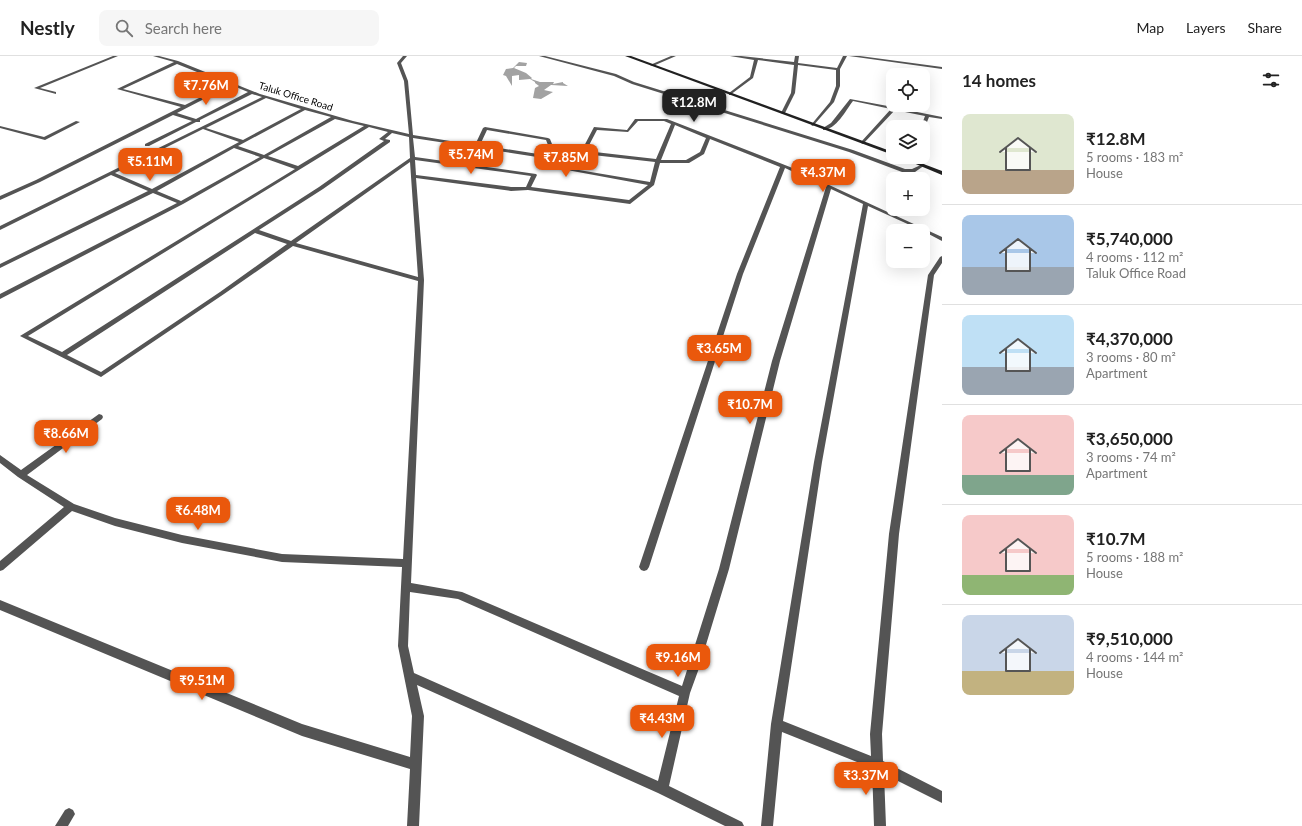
<!DOCTYPE html>
<html lang="en">
<head>
<meta charset="utf-8">
<style>
	:root { --surface:#fff; --page:#f6f6f6; --text:#222; --muted:#767676; --line:#e0e0e0; --accent:#ea580c }
	body { margin:0; font-family:Lato,sans-serif; background:var(--page); color:var(--text); height:100vh; display:flex; flex-direction:column; font-size:15px; white-space:nowrap }
	* { box-sizing:border-box; margin:0 }
	p { font-size:13px; color:var(--muted) }
	.icon { flex:none; width:22px; height:22px; fill:none; stroke:currentColor; stroke-width:2; stroke-linecap:round; stroke-linejoin:round }
	.map { position:relative; flex:1; overflow:hidden }
	.drawer { display:flex; flex-direction:column; background:var(--surface); width:360px }
	.drawer>* { flex:none }
	.buttons { position:absolute; left:886px; top:12px; display:grid; gap:8px }
	.buttons a { display:grid; place-items:center; width:44px; height:44px; border-radius:8px; background:var(--surface); box-shadow:0 4px 16px #0002; font-size:20px }
	.price { position:absolute; translate:-50% -34px; padding:0 9px; border-radius:8px; background:var(--accent); color:#fff; font-size:13px; line-height:26px; filter:drop-shadow(0 1px 2px #0008) }
	.price::after { content:''; position:absolute; left:50%; top:24px; width:12px; height:9px; margin-left:-6px; background:inherit; clip-path:polygon(0 0,100% 0,50% 100%) }
	.price.active { background:#222; color:#fff }
	ul { padding:0; list-style:none }
	li { display:flex; align-items:center; gap:12px; height:100px; padding:0 20px }
	li+li { border-top:1px solid var(--line) }
	li span { display:grid; place-items:center; flex:none; width:112px; height:80px; border-radius:8px; color:#555 }
	li>.icon { margin-inline-start:auto }
	span .icon { width:48px; height:48px; fill:#fffc; stroke-width:1 }
	li b { font-size:17px }
	h2 { display:flex; justify-content:space-between; align-items:center; height:48px; padding:0 20px; font-size:17px }
	header { display:flex; align-items:center; gap:24px; box-sizing:border-box; height:56px; padding:0 20px; background:var(--surface); border-bottom:1px solid var(--line) }
	header strong { font-size:19px }
	nav { display:flex; gap:22px; margin-inline-start:auto; font-size:14px }
	.search { width:280px; height:36px; background:var(--page); display:flex; align-items:center; gap:10px; box-sizing:border-box; padding:0 14px; border-radius:8px; color:var(--muted); font-size:15px }
	main { display:flex; flex:1; min-height:0 }
	.map>svg:first-child { display:block }
	.water { fill:#a2a2a2 }
	.lines { fill:none; stroke-linecap:round; stroke-linejoin:round }
	.street { fill:#545454; fill-rule:evenodd }
	.secondary { fill:#212121; fill-rule:evenodd }
	.labels { text-anchor:middle; dominant-baseline:central; stroke-width:3.5; stroke-linejoin:round; paint-order:stroke }
	.far-street-label { font-size:10px; fill:#000; stroke:#fff }
</style>
</head>
<body>
<header>
<strong>Nestly</strong>
<div class="search"><svg class="icon" aria-label="search" viewBox="0 0 24 24"><circle cx="10" cy="10" r="6"/><path d="M15 15l6 6"/></svg>Search here</div>
<nav><a>Map</a><a>Layers</a><a>Share</a></nav>
</header>
<main>
<div class="map">
<svg width="942" height="770" viewBox="0 0 942 770">
	<rect width="100%" height="100%" fill="#fff"/>
	<polygon class="water" points="519,6 527,7 526,10 516,10 514,12 526,17 532,22 531,23 540,26 554,26 553,28 563,26 563,27 568,30 551,29 544,34 553,36 541,43 533,42 535,32 539,30 535,27 535,26 530,23 519,24 519,19 512,20 512,30 506,20 503,19 506,13 513,12"/>
	<g class="lines">
		<g class="street">
			<polygon points="113,0 118,0 40,32 56,36 56,38 34,32"/>
			<path d="M 153,0 L 159,0 L 178,5 L 260,38 L 353,65 L 409,78 L 404,25 L 397,7 L 403,0 L 407,0 L 401,7 L 408,25 L 413,79 L 475,89 L 483,72 L 485,71 L 548,82 L 550,83 L 552,88 L 582,94 L 594,71 L 627,74 L 635,63 L 667,63 L 790,111 L 942,181 L 942,185 L 940,184 L 923,175 L 868,150 L 822,406 L 783,665 L 871,700 L 870,678 L 889,478 L 928,219 L 940,201 L 942,200 L 942,207 L 934,219 L 899,478 L 882,678 L 883,705 L 942,735 L 942,747 L 884,718 L 886,770 L 874,770 L 872,712 L 782,676 L 773,770 L 761,770 L 771,668 L 814,406 L 863,148 L 831,133 L 780,305 L 729,513 L 698,615 L 690,637 L 669,730 L 742,766 L 744,770 L 725,770 L 658,737 L 417,629 L 424,660 L 419,770 L 407,770 L 410,713 L 302,680 L 0,554 L 0,544 L 302,668 L 410,701 L 412,660 L 398,590 L 402,511 L 282,506 L 182,487 L 115,470 L 72,455 L 3,514 L 0,515 L 0,505 L 64,451 L 18,421 L 0,407 L 0,399 L 21,414 L 99,358 L 102,359 L 103,361 L 102,363 L 27,419 L 74,448 L 115,462 L 182,479 L 282,498 L 403,503 L 418,225 L 293,190 L 224,238 L 101,321 L 20,280 L 295,113 L 264,102 L 183,148 L 0,243 L 0,238 L 177,147 L 153,137 L 0,212 L 0,208 L 148,135 L 111,119 L 2,173 L 0,174 L 0,170 L 262,41 L 252,38 L 200,64 L 200,66 L 196,66 L 149,90 L 145,90 L 145,88 L 192,65 L 173,59 L 40,126 L 0,144 L 0,140 L 36,124 L 181,51 L 117,33 L 174,6 ZM 177,8 L 227,28 L 185,49 L 123,33 ZM 231,29 L 248,36 L 196,63 L 177,57 ZM 266,42 L 301,53 L 243,84 L 206,72 ZM 305,54 L 331,61 L 264,99 L 238,90 ZM 335,63 L 364,70 L 298,110 L 268,100 ZM 638,65 L 664,65 L 671,68 L 656,103 L 586,95 L 597,74 L 628,76 ZM 675,69 L 706,82 L 700,96 L 686,104 L 661,104 ZM 369,71 L 388,76 L 379,83 L 384,85 L 319,131 L 62,296 L 28,280 ZM 203,73 L 239,86 L 152,133 L 115,117 ZM 487,74 L 546,84 L 548,89 L 538,98 L 480,89 ZM 392,77 L 409,81 L 410,102 L 291,185 L 259,174 L 323,133 L 390,86 L 390,84 L 385,83 ZM 413,82 L 537,101 L 540,109 L 648,129 L 629,144 L 531,131 L 537,119 L 536,118 L 415,101 ZM 710,83 L 780,111 L 737,218 L 639,511 L 641,514 L 644,515 L 647,514 L 649,511 L 743,218 L 785,112 L 826,131 L 772,305 L 719,513 L 682,630 L 462,536 L 411,527 L 424,224 L 416,122 L 511,135 L 528,134 L 630,148 L 654,129 L 660,107 L 689,107 L 704,98 ZM 551,91 L 580,97 L 569,112 L 544,107 L 542,100 ZM 234,92 L 260,101 L 181,145 L 157,135 ZM 584,98 L 655,106 L 650,126 L 573,113 ZM 415,104 L 531,120 L 526,131 L 511,131 L 416,119 ZM 410,106 L 418,221 L 296,187 ZM 255,177 L 287,188 L 220,236 L 101,316 L 67,299 ZM 410,536 L 458,543 L 679,640 L 658,725 L 414,617 L 408,590 Z"/>
			<polygon points="539,0 545,0 616,18 634,26 853,94 905,113 912,113 923,108 925,109 915,116 902,116 849,96 632,28 614,20"/>
			<polygon points="671,0 676,0 653,10 650,9"/>
			<polygon points="730,0 741,0 794,6 795,0 799,0 798,7 837,12 843,0 847,0 840,13 840,30 834,46 813,70 811,69 830,46 836,30 836,14 798,9 795,37 785,57 783,58 781,57 791,37 794,9 758,4 753,22 730,39 729,39 729,37 750,21 754,4"/>
			<polygon points="849,0 860,0 942,11 942,13"/>
			<path d="M 850,43 L 893,51 L 894,49 L 897,49 L 898,50 L 897,52 L 942,61 L 942,63 L 929,61 L 925,71 L 923,72 L 923,71 L 921,71 L 925,60 L 895,54 L 863,88 L 861,87 L 861,86 L 891,53 L 853,45 C 846,54 836,74 823,74 L 823,72 L 831,67 Z"/>
			<polygon points="76,65 80,66 45,84 0,72 0,70 44,81"/>
			<polygon points="69,752 73,754 75,758 68,770 55,770 65,754"/>
		</g>
		<g class="secondary">
			<polygon points="625,0 631,0 893,96 893,99"/>
			<polygon points="899,101 905,101 942,115 942,119"/>
		</g>
	</g>
	<g class="labels">
		<g class="far-street-label">
			<text transform="translate(296 40) rotate(17)">Taluk Office Road</text>
		</g>
	</g>
</svg>
<div class="buttons">
<a><svg class="icon" aria-label="locate" viewBox="0 0 24 24"><circle cx="12" cy="12" r="6"/><path d="M12 2v4M12 18v4M2 12h4M18 12h4"/></svg></a>
<a><svg class="icon" aria-label="layers" viewBox="0 0 24 24"><path d="M12 4l9 5-9 5-9-5zM3 14l9 5 9-5"/></svg></a>
<a>+</a>
<a>−</a>
</div>
<b class="price" style="left:206px;top:50px">₹7.76M</b>
<b class="price active" style="left:694px;top:67px">₹12.8M</b>
<b class="price" style="left:471px;top:119px">₹5.74M</b>
<b class="price" style="left:566px;top:122px">₹7.85M</b>
<b class="price" style="left:150px;top:126px">₹5.11M</b>
<b class="price" style="left:823px;top:137px">₹4.37M</b>
<b class="price" style="left:719px;top:313px">₹3.65M</b>
<b class="price" style="left:750px;top:369px">₹10.7M</b>
<b class="price" style="left:66px;top:398px">₹8.66M</b>
<b class="price" style="left:198px;top:475px">₹6.48M</b>
<b class="price" style="left:678px;top:622px">₹9.16M</b>
<b class="price" style="left:202px;top:645px">₹9.51M</b>
<b class="price" style="left:662px;top:683px">₹4.43M</b>
<b class="price" style="left:866px;top:740px">₹3.37M</b>
</div>
<section class="drawer">
<h2>14 homes<svg class="icon" aria-label="filters" viewBox="0 0 24 24"><path d="M4 7h16M4 17h16"/><circle cx="9" cy="7" r="2"/><circle cx="15" cy="17" r="2"/></svg></h2>
<ul>
<li><span style="background:linear-gradient(#dfe7d0 70%,#b9a48a 0)"><svg class="icon" aria-label="home" viewBox="0 0 24 24"><path d="M3 11l9-7 9 7M6 9v11h12V9"/></svg></span><div><b>₹12.8M</b><p>5 rooms · 183 m²</p><p>House</p></div></li>
<li><span style="background:linear-gradient(#a9c7e8 65%,#9aa5b1 0)"><svg class="icon" aria-label="home" viewBox="0 0 24 24"><path d="M3 11l9-7 9 7M6 9v11h12V9"/></svg></span><div><b>₹5,740,000</b><p>4 rooms · 112 m²</p><p>Taluk Office Road</p></div></li>
<li><span style="background:linear-gradient(#bfe0f5 65%,#9aa5b1 0)"><svg class="icon" aria-label="home" viewBox="0 0 24 24"><path d="M3 11l9-7 9 7M6 9v11h12V9"/></svg></span><div><b>₹4,370,000</b><p>3 rooms · 80 m²</p><p>Apartment</p></div></li>
<li><span style="background:linear-gradient(#f6c9c9 75%,#7fa58c 0)"><svg class="icon" aria-label="home" viewBox="0 0 24 24"><path d="M3 11l9-7 9 7M6 9v11h12V9"/></svg></span><div><b>₹3,650,000</b><p>3 rooms · 74 m²</p><p>Apartment</p></div></li>
<li><span style="background:linear-gradient(#f6c9c9 75%,#8fb573 0)"><svg class="icon" aria-label="home" viewBox="0 0 24 24"><path d="M3 11l9-7 9 7M6 9v11h12V9"/></svg></span><div><b>₹10.7M</b><p>5 rooms · 188 m²</p><p>House</p></div></li>
<li><span style="background:linear-gradient(#c9d6e8 70%,#c2b280 0)"><svg class="icon" aria-label="home" viewBox="0 0 24 24"><path d="M3 11l9-7 9 7M6 9v11h12V9"/></svg></span><div><b>₹9,510,000</b><p>4 rooms · 144 m²</p><p>House</p></div></li>
</ul>
</section>
</main>
</body>
</html>
